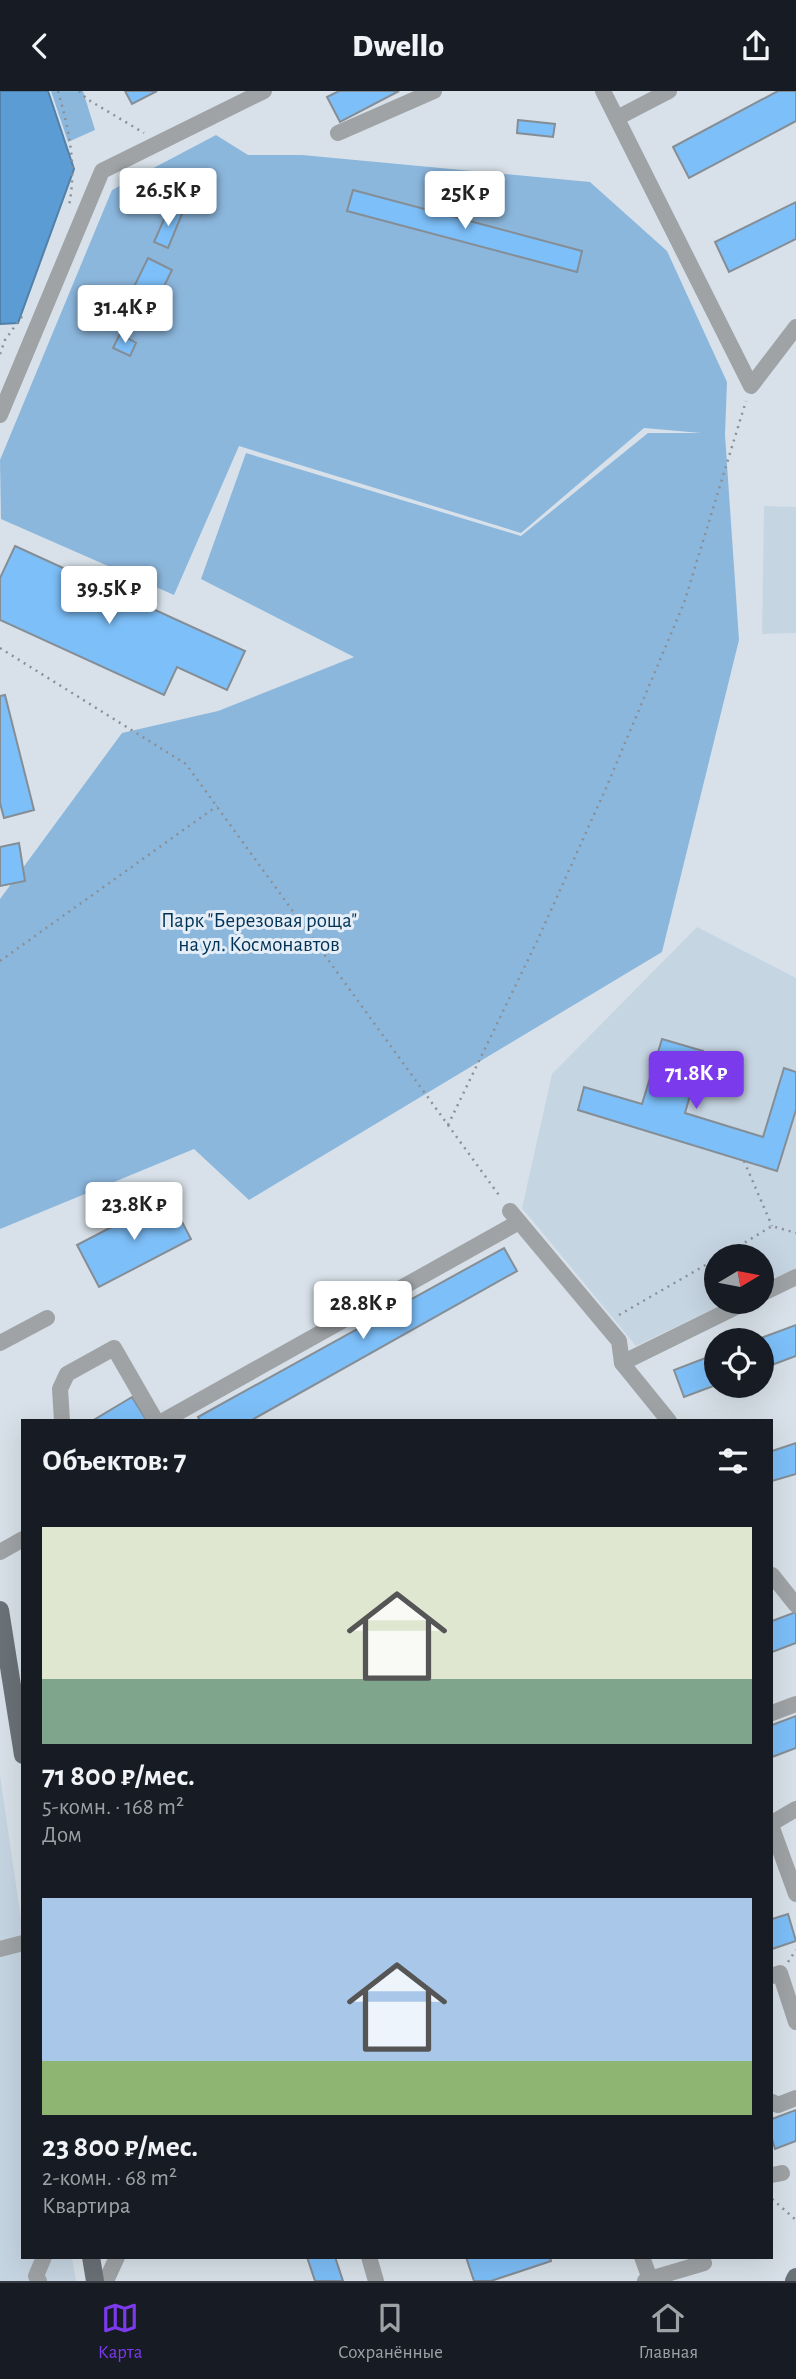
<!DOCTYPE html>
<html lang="ru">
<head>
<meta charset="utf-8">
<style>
	:root { --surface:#171b24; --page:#242831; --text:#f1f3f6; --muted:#9ea1a6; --line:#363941; --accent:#7c3aed }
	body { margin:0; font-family:"Alegreya Sans",sans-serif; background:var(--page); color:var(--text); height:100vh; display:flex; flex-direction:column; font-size:26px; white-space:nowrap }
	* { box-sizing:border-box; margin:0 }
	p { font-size:23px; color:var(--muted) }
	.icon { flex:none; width:38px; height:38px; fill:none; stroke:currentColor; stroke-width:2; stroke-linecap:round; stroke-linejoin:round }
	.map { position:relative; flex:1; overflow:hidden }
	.side { position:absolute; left:21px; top:1328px; width:752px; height:840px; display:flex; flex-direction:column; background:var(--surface); border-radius:0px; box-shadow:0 7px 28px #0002 }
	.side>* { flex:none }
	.needle { width:46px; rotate:80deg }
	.buttons { position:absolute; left:704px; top:1153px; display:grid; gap:14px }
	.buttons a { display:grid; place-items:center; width:70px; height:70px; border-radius:50%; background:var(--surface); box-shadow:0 7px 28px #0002; font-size:35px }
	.price { position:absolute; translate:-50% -60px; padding:0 16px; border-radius:7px; background:#fff; color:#222; font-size:23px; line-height:46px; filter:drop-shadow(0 2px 4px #0008) }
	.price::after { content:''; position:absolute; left:50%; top:42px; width:21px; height:16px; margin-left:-10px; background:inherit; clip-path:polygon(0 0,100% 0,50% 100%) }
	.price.on { background:var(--accent); color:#fff }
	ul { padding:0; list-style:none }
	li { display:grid; align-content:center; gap:14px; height:371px; padding:0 21px }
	li span { display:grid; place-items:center; height:217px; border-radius:0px; color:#555 }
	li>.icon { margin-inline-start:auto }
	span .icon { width:126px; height:126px; fill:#fffc; stroke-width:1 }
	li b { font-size:30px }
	h2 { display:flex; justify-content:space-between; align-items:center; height:84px; padding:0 21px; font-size:30px }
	header { display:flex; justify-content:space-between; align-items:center; height:91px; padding:0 21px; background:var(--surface); font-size:32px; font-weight:800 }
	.dock { display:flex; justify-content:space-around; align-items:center; height:98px; border-top:2px solid var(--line); background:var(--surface); font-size:19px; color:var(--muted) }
	.dock a { display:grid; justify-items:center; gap:4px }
	.dock .on { color:var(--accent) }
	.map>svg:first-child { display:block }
	.built { fill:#c6d5e2 }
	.green { fill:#8cb7dd }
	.water { fill:#5b9cd4; stroke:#5180a8; stroke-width:2 }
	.building { fill:#7dbff9; stroke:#858d95; stroke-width:2 }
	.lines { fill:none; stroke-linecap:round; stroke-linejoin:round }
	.path { stroke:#8a9096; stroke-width:2.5; stroke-dasharray:2 5; stroke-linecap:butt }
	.minor { stroke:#9fa3a6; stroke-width:16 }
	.major { stroke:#6a7177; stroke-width:18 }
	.labels { text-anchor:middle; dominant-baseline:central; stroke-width:6; stroke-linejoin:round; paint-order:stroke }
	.park-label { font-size:21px; fill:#003256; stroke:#e5eef6 }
</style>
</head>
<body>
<header><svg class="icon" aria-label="back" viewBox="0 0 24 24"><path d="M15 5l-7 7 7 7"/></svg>Dwello<svg class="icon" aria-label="share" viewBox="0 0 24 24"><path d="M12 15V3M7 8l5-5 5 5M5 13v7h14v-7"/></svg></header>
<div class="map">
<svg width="796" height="2190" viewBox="0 0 796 2190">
	<rect width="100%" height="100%" fill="#d8e1e9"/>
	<g class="built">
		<polygon points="764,415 796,416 796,542 762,543"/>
		<polygon points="697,836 796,887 796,1178 761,1195 761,1166 716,1166 716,1211 728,1211 636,1255 522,1117 552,983"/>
		<polygon points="0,1684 23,1842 23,2166 72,2167 76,2190 0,2190"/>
	</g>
	<g class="green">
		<polygon points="51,0 83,0 95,39 68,51"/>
		<polygon points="216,44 248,64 302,64 590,91 667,160 727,291 725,344 739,549 662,861 249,1109 194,1058 0,1138 0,808 122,642 218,620 354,566 201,488 246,362 521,445 648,342 701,342 644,337 521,442 239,355 174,504 1,428 0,369 112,99"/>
	</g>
	<polygon class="water" points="0,0 48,0 74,78 18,232 0,233"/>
	<g class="building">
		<polygon points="125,0 157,0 132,13"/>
		<polygon points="339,0 399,0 340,31 327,6"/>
		<polygon points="778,0 796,0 796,30 689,87 673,56"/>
		<polygon points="518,29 555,33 553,46 517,42"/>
		<polygon points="353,99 582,160 577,181 347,120"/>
		<polygon points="796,111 796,148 729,181 715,151"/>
		<polygon points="169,117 182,123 168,157 154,151"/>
		<polygon points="148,167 172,179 151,222 127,210"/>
		<polygon points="120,243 136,252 130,265 113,257"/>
		<polygon points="15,455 245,560 227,599 177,576 164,604 0,529 0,487"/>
		<polygon points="5,604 34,719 4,727 0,712 0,605"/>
		<polygon points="19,752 25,790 0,795 0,756"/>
		<polygon points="662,948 703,960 685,1022 763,1046 784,977 796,981 796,1019 777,1080 578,1019 584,996 642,1013"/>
		<polygon points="169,1106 191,1148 99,1196 77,1154"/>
		<polygon points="504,1157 517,1180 250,1330 200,1330 198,1326"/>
		<polygon points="796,1234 796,1265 761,1278 761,1250 753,1250"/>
		<polygon points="716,1263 716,1294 684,1306 674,1279"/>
		<polygon points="132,1306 147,1330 92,1330"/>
		<polygon points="796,1352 796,1383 772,1390 772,1360"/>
		<polygon points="796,1521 796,1552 772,1561 772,1530"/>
		<polygon points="796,1625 796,1657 772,1666 772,1634"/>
		<polygon points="788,1823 796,1850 772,1858 772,1828"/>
		<polygon points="796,2019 796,2050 775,2058 772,2048 772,2028"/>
		<polygon points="307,2166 335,2166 343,2190 315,2190"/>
		<polygon points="466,2166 550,2166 551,2170 491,2190 474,2190"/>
	</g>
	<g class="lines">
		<g class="path">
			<path d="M 58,0 C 69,39 77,74 69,115"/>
			<polyline points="79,0 87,8 144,42"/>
			<polyline points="0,263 5,249 23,224"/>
			<polyline points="0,557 186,673 501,1107"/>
			<polyline points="0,870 217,715"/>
			<polyline points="448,1034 538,848 606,697 684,512 746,310"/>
			<polyline points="744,1070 772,1135"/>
			<polyline points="721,1166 772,1135 796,1142"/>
			<polyline points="619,1224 716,1168"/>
			<polyline points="788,1871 796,1859"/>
			<polyline points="772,2108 796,2129"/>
		</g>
		<g class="minor">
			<polyline points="603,0 751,295 796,236"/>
			<polyline points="617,27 669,0"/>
			<polyline points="338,42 434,0"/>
			<polyline points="0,324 102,80 264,0"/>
			<polyline points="510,1120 619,1250 622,1272"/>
			<polyline points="761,1203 796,1186"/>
			<polyline points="0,1252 47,1227"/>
			<polyline points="62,1330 60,1298 67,1283 114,1257 156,1330"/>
			<polyline points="163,1330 519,1131"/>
			<polyline points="669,1330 622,1272 746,1211"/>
			<polyline points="0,1461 23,1448"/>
			<polyline points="772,1484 796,1514"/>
			<polyline points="772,1622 796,1613"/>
			<polyline points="772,1732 796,1718"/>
			<polyline points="772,1737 796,1803"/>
			<polyline points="0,1858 23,1852"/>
			<polyline points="772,1885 780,1882 796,1931"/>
			<polyline points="772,2011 778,2014 796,2007"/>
			<polyline points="772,2084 782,2082"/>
			<polyline points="369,2166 376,2190"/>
			<polyline points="642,2166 650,2188 645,2190"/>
			<polyline points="650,2188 704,2172"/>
			<polyline points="39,2190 36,2185 44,2166"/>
			<polyline points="106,2190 117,2166"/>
		</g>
		<g class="major">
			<polyline points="0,1519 23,1664"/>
			<polyline points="91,2166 95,2190"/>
			<polyline points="794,2190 796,2186"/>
		</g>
	</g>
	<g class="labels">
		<g class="park-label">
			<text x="259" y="829">Парк "Березовая роща"<tspan x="259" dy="24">на ул. Космонавтов</tspan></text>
		</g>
	</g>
</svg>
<div class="buttons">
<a><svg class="needle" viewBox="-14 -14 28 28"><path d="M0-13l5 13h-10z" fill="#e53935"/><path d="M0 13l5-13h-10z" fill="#9ea1a6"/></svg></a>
<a><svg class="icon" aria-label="locate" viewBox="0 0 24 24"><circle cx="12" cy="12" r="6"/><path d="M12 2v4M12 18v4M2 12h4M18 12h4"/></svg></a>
</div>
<b class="price" style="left:168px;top:137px">26.5K ₽</b>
<b class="price" style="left:465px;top:140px">25K ₽</b>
<b class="price" style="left:125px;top:254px">31.4K ₽</b>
<b class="price" style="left:109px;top:535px">39.5K ₽</b>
<b class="price on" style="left:696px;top:1020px">71.8K ₽</b>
<b class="price" style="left:134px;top:1151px">23.8K ₽</b>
<b class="price" style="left:363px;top:1250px">28.8K ₽</b>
<section class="side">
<h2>Объектов: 7<svg class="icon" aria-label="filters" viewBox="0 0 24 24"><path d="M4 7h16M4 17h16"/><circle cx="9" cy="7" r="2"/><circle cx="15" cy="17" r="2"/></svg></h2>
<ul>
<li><span style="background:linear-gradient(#dfe7d0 70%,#7fa58c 0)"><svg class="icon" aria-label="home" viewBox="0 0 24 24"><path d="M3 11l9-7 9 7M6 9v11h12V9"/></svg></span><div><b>71 800 ₽/мес.</b><p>5-комн. · 168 m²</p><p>Дом</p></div></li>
<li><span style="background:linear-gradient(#a9c7e8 75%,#8fb573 0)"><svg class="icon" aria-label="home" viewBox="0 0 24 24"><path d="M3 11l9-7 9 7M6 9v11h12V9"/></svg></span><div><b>23 800 ₽/мес.</b><p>2-комн. · 68 m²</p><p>Квартира</p></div></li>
</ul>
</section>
</div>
<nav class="dock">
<a class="on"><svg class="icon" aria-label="map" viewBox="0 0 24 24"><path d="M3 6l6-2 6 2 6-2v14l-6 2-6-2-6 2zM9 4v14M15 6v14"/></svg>Карта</a>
<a><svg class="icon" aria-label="saved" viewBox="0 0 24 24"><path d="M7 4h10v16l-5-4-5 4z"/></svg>Сохранённые</a>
<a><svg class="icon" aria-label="home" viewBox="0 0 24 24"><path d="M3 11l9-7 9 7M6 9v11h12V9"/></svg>Главная</a>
</nav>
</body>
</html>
